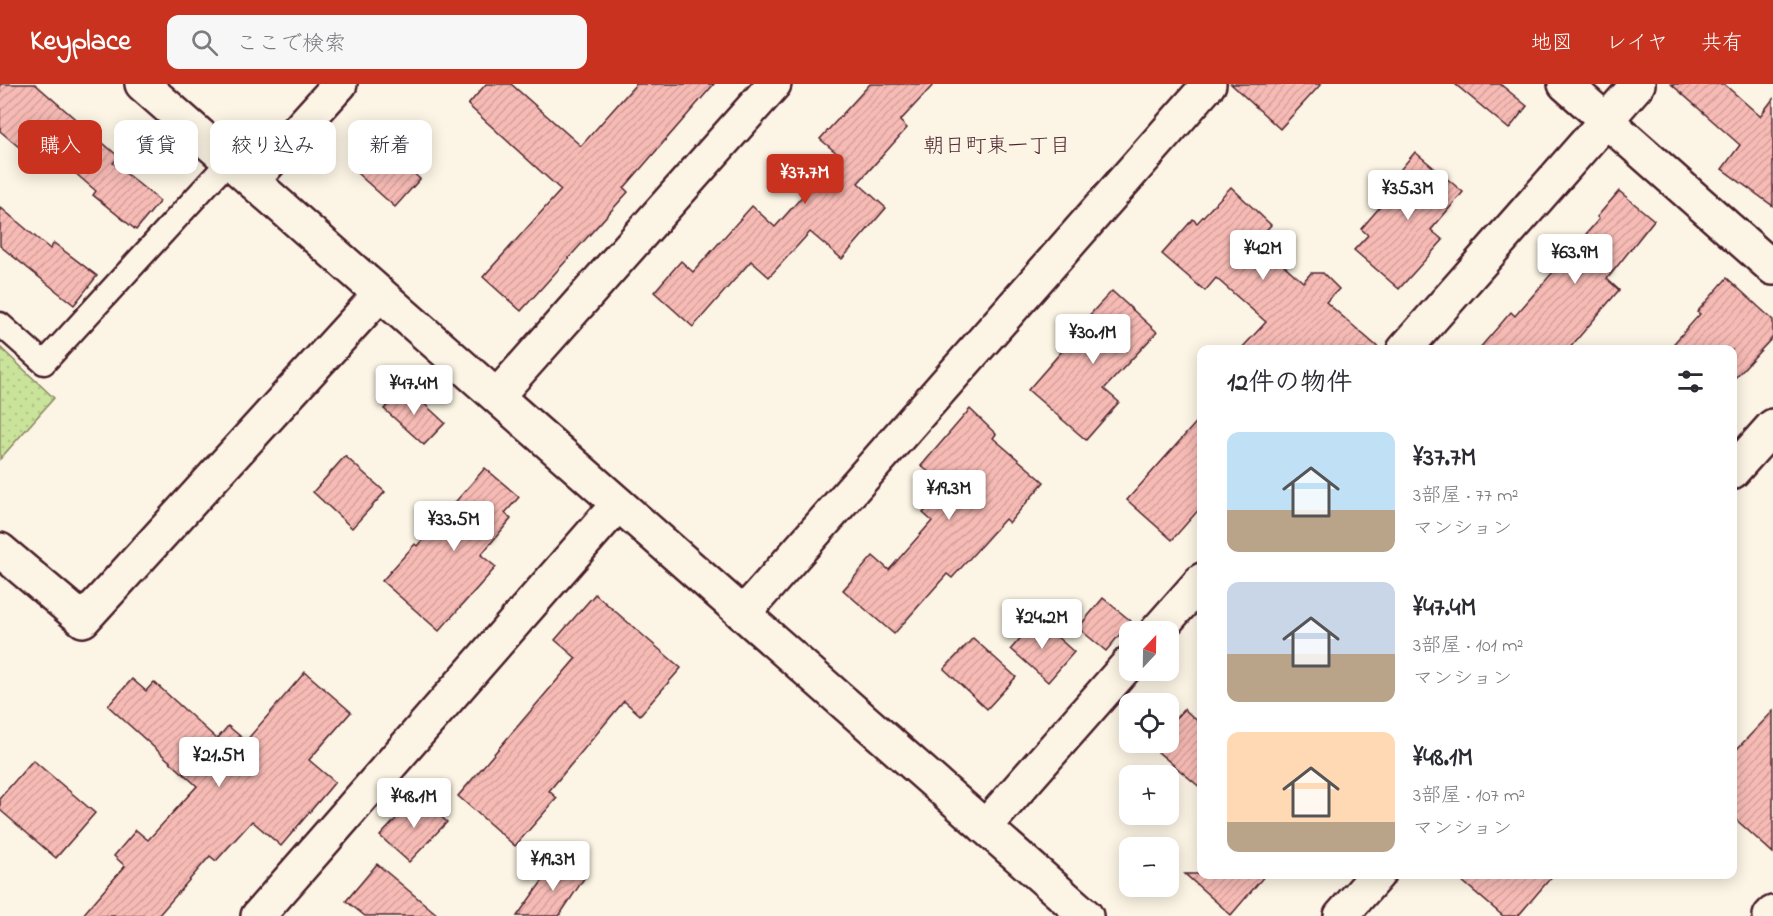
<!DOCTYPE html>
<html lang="ja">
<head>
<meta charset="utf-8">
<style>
	:root { --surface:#fff; --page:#f7f7f7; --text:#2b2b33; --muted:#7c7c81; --accent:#c8321e }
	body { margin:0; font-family:"Indie Flower","Klee One",sans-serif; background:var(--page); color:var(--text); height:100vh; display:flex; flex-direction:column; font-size:22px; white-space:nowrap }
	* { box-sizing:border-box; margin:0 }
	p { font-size:20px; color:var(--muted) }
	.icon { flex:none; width:33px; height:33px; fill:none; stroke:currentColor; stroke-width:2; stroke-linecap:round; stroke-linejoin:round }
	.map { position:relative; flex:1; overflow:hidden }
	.side { position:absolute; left:1197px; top:261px; width:540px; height:534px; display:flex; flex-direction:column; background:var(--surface); border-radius:12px; box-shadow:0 3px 15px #0003 }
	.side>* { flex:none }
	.banner { position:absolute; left:18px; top:36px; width:570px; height:54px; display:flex; gap:12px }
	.needle { width:39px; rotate:22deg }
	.buttons { position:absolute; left:1119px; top:537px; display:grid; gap:12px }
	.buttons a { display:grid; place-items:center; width:60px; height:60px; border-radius:12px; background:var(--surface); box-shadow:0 3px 15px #0003; font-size:30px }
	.price { position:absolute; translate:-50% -51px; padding:0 14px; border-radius:6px; background:#fff; color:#222; font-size:20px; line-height:39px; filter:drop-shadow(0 2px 3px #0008) }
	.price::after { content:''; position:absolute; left:50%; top:36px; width:18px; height:14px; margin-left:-9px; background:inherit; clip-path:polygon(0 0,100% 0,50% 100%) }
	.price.on { background:var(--accent); color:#fff }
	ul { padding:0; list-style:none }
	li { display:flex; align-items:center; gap:18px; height:150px; padding:0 30px }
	li span { display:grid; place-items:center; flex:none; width:168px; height:120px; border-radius:12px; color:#555 }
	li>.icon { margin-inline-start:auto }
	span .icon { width:72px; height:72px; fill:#fffc; stroke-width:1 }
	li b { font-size:26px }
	h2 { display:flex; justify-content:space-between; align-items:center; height:72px; padding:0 30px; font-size:26px }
	.tag { padding:0 21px; border-radius:12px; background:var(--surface); box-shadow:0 3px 15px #0003; font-size:21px; line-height:54px }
	.tag.on { background:var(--accent); color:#fff }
	header { display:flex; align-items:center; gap:36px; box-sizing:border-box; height:84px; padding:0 30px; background:var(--accent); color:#fff }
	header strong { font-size:28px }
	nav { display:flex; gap:33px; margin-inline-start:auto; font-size:21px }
	.search { width:420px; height:54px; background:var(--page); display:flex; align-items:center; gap:15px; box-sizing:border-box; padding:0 21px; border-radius:12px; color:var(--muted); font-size:22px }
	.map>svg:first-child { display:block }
	.park { fill:url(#park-dots); stroke:#8a8262; stroke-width:1.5 }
	.building { fill:url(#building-hatch); stroke:#4a1f2b; stroke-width:1.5 }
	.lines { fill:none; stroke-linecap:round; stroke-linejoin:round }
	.lane-casing { stroke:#4a1f2b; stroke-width:27 }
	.street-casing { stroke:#4a1f2b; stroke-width:38 }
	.secondary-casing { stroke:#4a1f2b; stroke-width:38 }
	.lane { stroke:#fcf5e5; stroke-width:22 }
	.street { stroke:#fcf5e5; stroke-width:33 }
	.secondary { stroke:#fcf5e5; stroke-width:33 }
	.labels { text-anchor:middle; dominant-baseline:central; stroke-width:4.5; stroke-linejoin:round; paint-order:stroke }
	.neighbourhood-label { font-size:21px; fill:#4a1f2b; stroke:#fcf5e5 }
</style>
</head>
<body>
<header>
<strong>Keyplace</strong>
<div class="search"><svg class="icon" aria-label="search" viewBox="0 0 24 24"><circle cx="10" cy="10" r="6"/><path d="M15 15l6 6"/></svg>ここで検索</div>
<nav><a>地図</a><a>レイヤ</a><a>共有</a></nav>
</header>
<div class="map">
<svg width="1773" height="832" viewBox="0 0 1773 832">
	<defs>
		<pattern id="park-dots" width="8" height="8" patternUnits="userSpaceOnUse" patternTransform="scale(1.5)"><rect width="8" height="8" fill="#c9e49a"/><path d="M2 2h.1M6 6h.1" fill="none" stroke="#aec385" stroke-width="1.8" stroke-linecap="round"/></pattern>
		<pattern id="building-hatch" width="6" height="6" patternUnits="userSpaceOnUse" patternTransform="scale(1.5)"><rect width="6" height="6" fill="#f7bbb5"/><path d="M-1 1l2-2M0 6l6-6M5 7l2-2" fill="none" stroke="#d5a09c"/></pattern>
	</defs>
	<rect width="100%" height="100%" fill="#fcf5e5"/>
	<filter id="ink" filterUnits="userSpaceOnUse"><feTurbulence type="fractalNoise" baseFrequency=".0167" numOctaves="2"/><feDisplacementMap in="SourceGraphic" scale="12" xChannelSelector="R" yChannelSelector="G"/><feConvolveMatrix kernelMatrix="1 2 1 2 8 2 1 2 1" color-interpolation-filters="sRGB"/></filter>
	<g filter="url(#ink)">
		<polygon class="park" points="0,263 54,314 0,375"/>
		<g class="building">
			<polygon points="0,0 35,0 119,73 113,79 160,117 136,146 93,111 96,107 37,56 26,69 0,47"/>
			<polygon points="486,0 511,0 581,62 636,0 714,0 624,104 628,108 521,227 483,193 561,106 468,21"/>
			<polygon points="870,0 934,0 900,37 907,44 858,99 886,124 842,175 810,148 769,193 751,177 693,243 654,208 681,177 693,188 752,122 775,143 839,71 820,55"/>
			<polygon points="1231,0 1321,0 1280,45"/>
			<polygon points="1455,0 1500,0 1527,22 1509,45"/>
			<polygon points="1671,0 1724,0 1760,32 1773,15 1773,122 1722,85 1740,61"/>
			<polygon points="374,54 420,95 395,123 349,82"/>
			<polygon points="1415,68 1463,108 1431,146 1443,156 1399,205 1354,166 1368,151 1361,145 1393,108 1386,103"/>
			<polygon points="1231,103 1271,141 1256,157 1303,198 1311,189 1323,189 1339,205 1326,218 1381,266 1240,266 1266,238 1216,194 1205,207 1162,170 1193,135 1197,139"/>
			<polygon points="1619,107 1654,136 1607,195 1619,206 1568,266 1478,266 1511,228 1515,232 1599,135 1597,133"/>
			<polygon points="0,123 50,165 54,159 97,192 74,221 0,162"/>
			<polygon points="1727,194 1773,236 1773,253 1732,297 1732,266 1668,266 1700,230 1697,228"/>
			<polygon points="1112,207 1157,248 1104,305 1119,318 1086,356 1028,306 1068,260 1065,257"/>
			<polygon points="405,302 445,339 424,361 384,325"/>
			<polygon points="970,325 996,350 993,354 1044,398 1009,439 1005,435 952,494 947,490 894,550 843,506 873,472 889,486 932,437 923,429 947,402 921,382"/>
			<polygon points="1202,332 1202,422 1172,456 1127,416"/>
			<polygon points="345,372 385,408 352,444 313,408"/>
			<polygon points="485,384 519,413 505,429 511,435 481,471 496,483 439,547 382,497 415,460 417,462"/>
			<polygon points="595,510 681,584 640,631 624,617 549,707 557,714 515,762 458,712 576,574 555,556"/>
			<polygon points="1103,514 1131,537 1106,567 1078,544"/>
			<polygon points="1037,535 1074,568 1048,598 1011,565"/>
			<polygon points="973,554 1016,593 987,625 944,585"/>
			<polygon points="305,588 351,628 309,676 335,698 281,762 252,737 216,777 210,772 158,832 82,832 125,782 114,772 136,746 148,756 197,702 108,622 132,595 146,607 154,598 217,655 228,642 246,657"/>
			<polygon points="1184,625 1202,641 1202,705 1152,663 1155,658 1168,658 1168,643"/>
			<polygon points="1773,627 1773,769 1732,732 1732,670"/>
			<polygon points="33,676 95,729 56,774 0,726 0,714"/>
			<polygon points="418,711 447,738 409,778 380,752"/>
			<polygon points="558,775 585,793 559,832 517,832"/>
			<polygon points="377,780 439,832 365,832 346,817"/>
			<polygon points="1185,790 1266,790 1231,831"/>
			<polygon points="1454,790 1554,790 1518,832 1503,832"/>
		</g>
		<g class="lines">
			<defs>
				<polyline id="lane" points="0,240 44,279 229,77"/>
				<g id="street">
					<polyline points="1565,0 1773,184"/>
					<polyline points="252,97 340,0"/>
					<polyline points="1404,266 1638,0"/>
					<polyline points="497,312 774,0"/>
					<polyline points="1732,388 1773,342"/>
					<polyline points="0,466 83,536 380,210"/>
					<polyline points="743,530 1209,0"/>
					<polyline points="1156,548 1202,496"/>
					<polyline points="985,743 1130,578"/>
					<polyline points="258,832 618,420"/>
					<polyline points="1341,832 1378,790"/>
					<polyline points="1770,832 1773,829"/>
				</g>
				<polyline id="secondary" points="142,0 1086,832"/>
			</defs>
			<use href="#lane" class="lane-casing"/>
			<use href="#street" class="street-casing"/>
			<use href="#secondary" class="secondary-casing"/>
			<use href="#lane" class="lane"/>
			<use href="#street" class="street"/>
			<use href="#secondary" class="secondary"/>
		</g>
	</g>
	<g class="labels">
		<g class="neighbourhood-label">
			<text x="997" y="63">朝日町東一丁目</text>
		</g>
	</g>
</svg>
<div class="buttons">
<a><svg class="needle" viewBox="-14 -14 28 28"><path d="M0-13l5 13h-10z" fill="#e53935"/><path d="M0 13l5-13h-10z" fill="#7c7c81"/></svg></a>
<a><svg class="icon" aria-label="locate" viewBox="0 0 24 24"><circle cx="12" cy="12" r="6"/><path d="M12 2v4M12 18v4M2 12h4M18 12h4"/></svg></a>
<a>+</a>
<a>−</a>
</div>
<b class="price on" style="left:805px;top:121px">¥37.7M</b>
<b class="price" style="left:1408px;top:137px">¥35.3M</b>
<b class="price" style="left:1263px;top:197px">¥42M</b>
<b class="price" style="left:1575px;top:201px">¥63.9M</b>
<b class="price" style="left:1093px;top:281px">¥30.1M</b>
<b class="price" style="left:414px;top:332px">¥47.4M</b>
<b class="price" style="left:949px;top:437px">¥19.3M</b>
<b class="price" style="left:454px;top:468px">¥33.5M</b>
<b class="price" style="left:1042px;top:566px">¥24.2M</b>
<b class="price" style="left:219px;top:704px">¥21.5M</b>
<b class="price" style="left:414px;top:745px">¥48.1M</b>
<b class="price" style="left:553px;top:808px">¥19.3M</b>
<div class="banner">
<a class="tag on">購入</a>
<a class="tag">賃貸</a>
<a class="tag">絞り込み</a>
<a class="tag">新着</a>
</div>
<section class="side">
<h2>12件の物件<svg class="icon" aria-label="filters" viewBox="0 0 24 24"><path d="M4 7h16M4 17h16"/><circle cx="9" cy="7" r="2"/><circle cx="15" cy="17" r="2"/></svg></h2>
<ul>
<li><span style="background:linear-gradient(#bfe0f5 65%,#b9a48a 0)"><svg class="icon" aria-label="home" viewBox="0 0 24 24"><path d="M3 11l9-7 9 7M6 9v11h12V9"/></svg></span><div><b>¥37.7M</b><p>3部屋 · 77 m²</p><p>マンション</p></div></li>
<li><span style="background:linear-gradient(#c9d6e8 60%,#b9a48a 0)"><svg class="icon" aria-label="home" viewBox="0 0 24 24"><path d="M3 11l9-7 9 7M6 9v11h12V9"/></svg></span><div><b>¥47.4M</b><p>3部屋 · 101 m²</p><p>マンション</p></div></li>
<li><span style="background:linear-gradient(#ffd9b3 75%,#b9a48a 0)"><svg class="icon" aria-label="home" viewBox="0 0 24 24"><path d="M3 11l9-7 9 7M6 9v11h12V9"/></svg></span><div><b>¥48.1M</b><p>3部屋 · 107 m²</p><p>マンション</p></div></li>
</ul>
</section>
</div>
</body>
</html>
